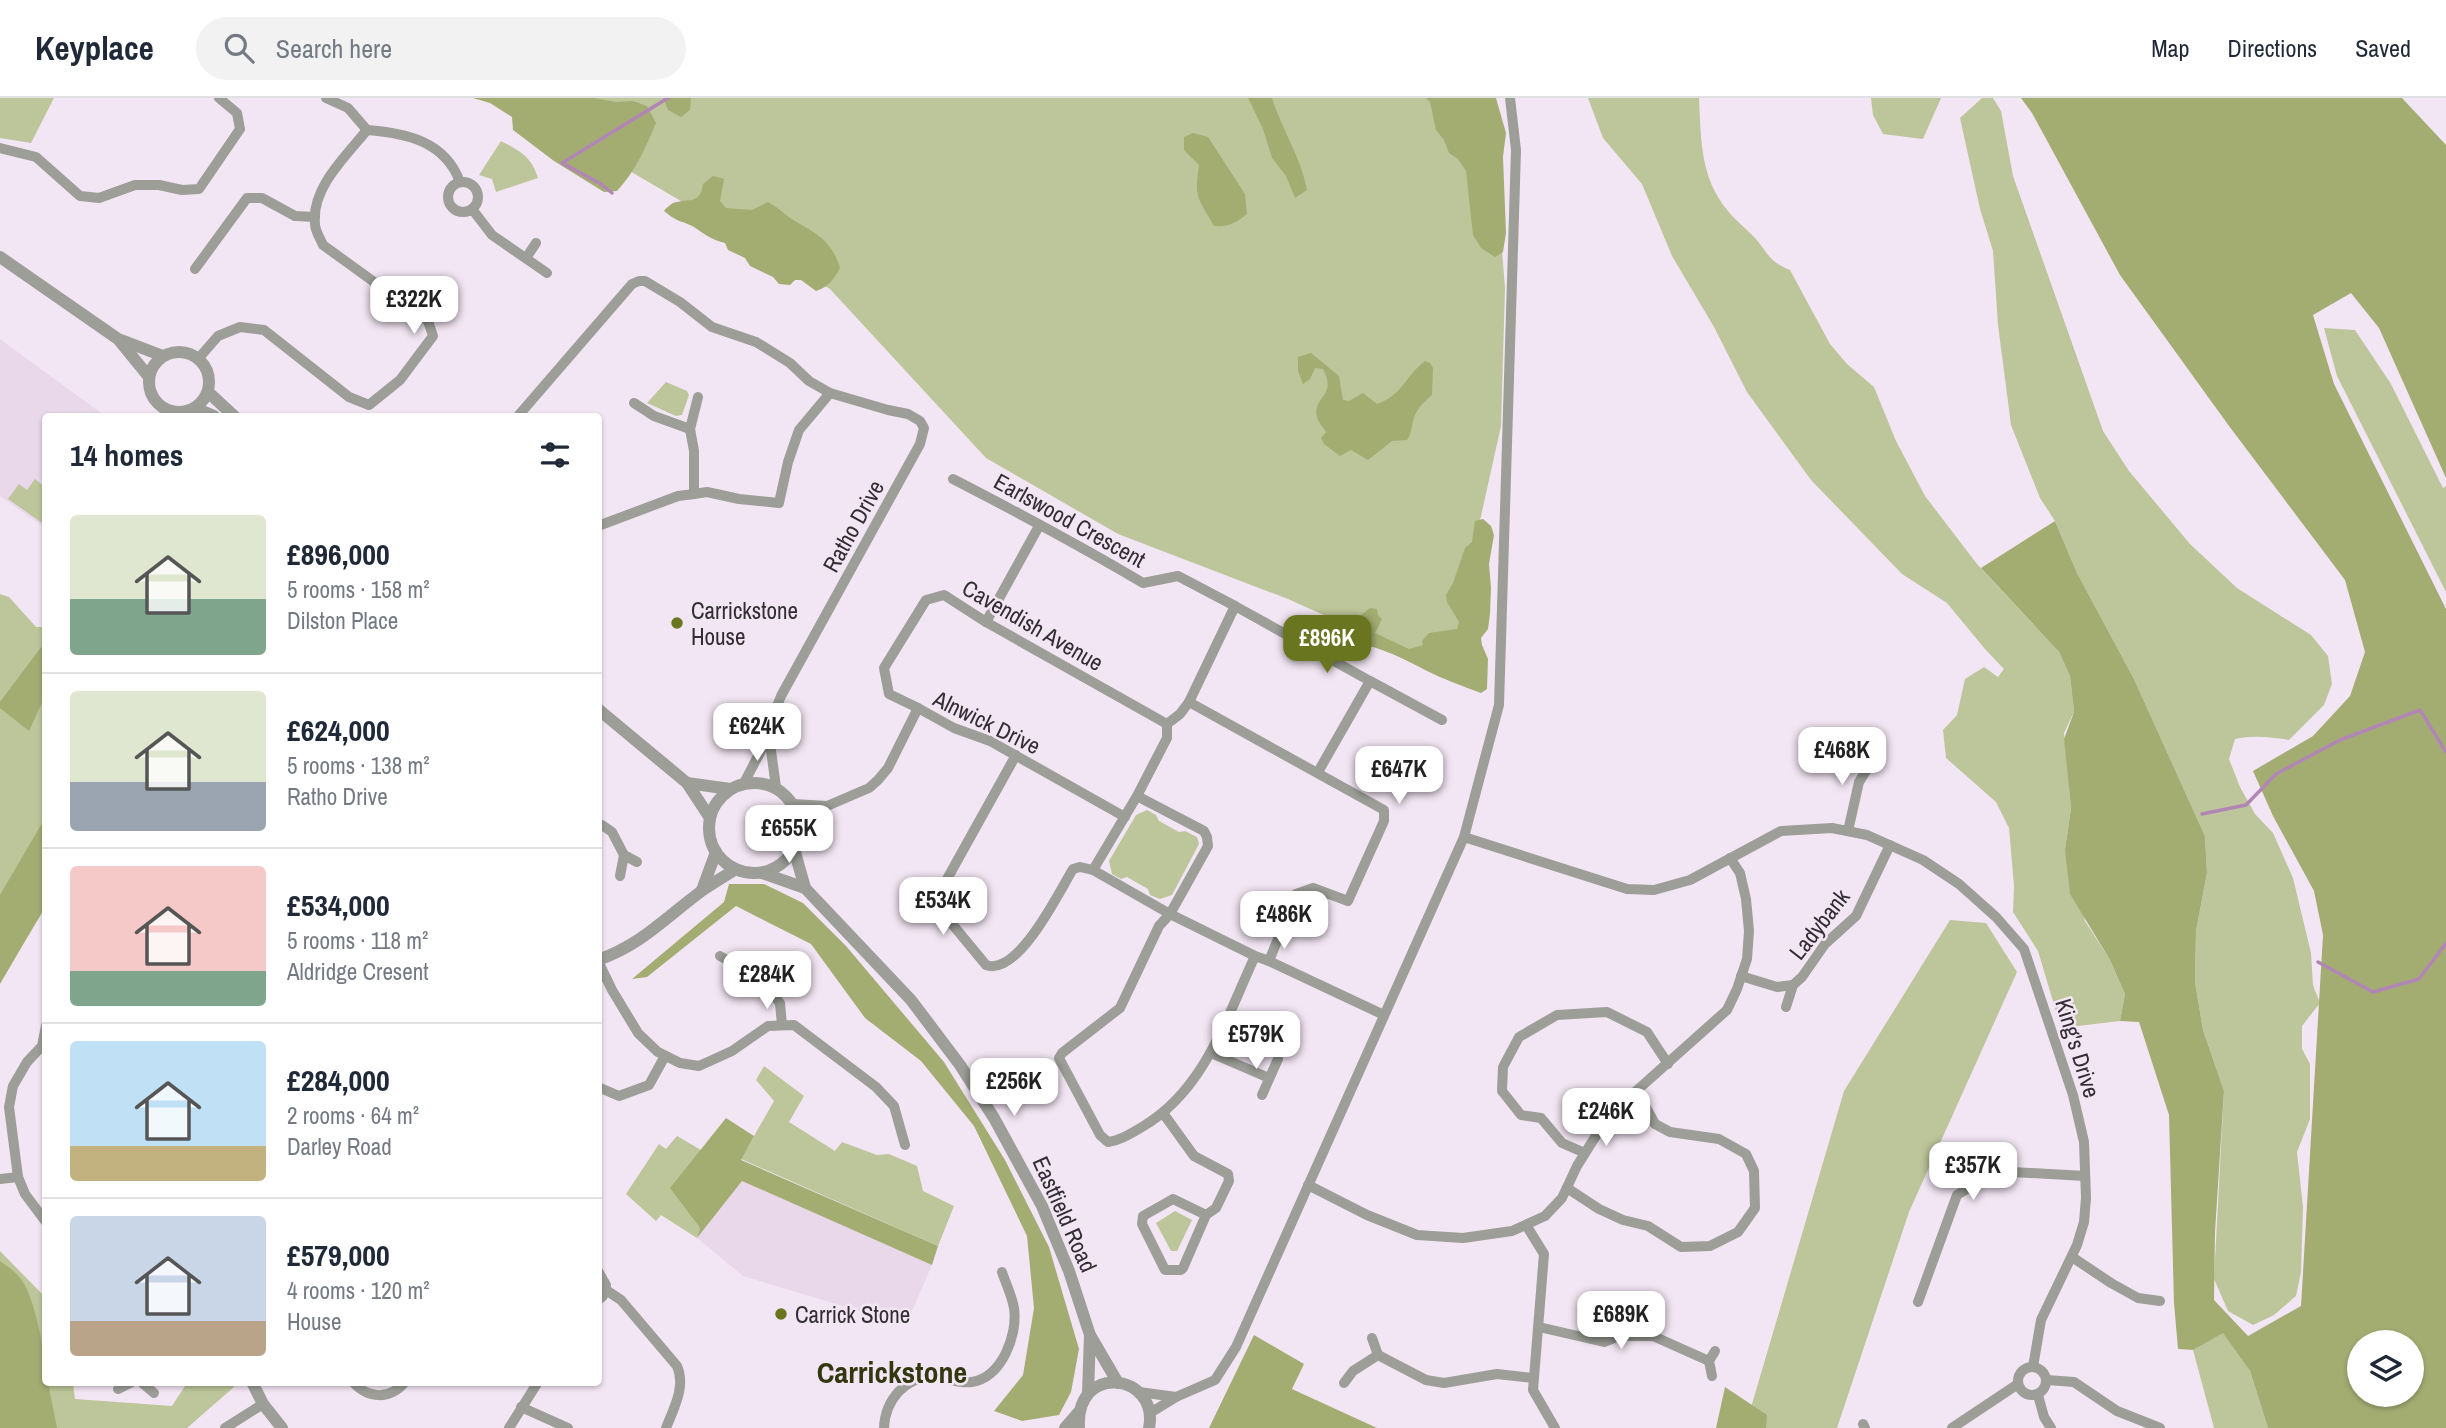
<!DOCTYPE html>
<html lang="en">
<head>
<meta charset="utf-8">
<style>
	:root { --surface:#fff; --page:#f2f2f3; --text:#1f2937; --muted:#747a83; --line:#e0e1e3; --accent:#6a7520 }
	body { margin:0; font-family:"Archivo Narrow",sans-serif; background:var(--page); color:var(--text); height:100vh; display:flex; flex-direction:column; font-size:26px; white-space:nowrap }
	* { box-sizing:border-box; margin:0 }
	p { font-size:23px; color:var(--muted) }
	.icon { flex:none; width:38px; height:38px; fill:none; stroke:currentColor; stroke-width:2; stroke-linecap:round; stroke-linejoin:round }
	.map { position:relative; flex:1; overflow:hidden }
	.drawer { position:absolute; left:42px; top:315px; width:560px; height:973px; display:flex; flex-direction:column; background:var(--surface); border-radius:7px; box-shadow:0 2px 5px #0004 }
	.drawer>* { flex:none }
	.tools { position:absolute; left:2347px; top:1232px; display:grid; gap:14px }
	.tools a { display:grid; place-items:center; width:77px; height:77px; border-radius:50%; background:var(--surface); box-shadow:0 2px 5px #0004; font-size:35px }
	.price { position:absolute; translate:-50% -60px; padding:0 16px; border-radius:14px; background:#fff; color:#222; font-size:23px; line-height:46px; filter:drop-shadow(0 2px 4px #0008) }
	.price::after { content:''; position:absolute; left:50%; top:42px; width:21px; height:16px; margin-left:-10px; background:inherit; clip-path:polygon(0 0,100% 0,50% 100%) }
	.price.current { background:var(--accent); color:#fff }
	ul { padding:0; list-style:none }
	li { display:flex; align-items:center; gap:21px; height:175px; padding:0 28px }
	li+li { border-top:2px solid var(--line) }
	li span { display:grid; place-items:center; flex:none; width:196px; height:140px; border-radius:7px; color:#555 }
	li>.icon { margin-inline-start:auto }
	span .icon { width:84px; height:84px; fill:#fffc; stroke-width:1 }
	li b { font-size:30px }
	h2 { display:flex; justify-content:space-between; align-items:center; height:84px; padding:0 28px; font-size:30px }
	header { display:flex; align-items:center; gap:42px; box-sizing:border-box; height:98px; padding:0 35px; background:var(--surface); border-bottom:2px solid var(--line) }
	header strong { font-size:33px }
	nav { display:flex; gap:38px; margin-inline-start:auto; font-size:24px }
	.search { width:490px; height:63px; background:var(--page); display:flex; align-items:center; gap:18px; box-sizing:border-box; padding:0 24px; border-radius:38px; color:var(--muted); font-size:26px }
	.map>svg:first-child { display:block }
	.built { fill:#e9d7ea }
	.green { fill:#bdc59a }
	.forest { fill:#a3ad72; fill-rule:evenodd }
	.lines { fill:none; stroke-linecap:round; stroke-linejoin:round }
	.stream { stroke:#b186b4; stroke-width:3.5 }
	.minor { stroke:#9c9e97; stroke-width:10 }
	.tertiary { stroke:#9c9e97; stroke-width:12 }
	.poi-dot { fill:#6a7520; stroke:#f3e6f4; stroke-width:2.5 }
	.labels { text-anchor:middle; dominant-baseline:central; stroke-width:5; stroke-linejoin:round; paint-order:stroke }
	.street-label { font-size:23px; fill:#322d32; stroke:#f3e6f4 }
	.poi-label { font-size:23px; fill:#322d32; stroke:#f3e6f4; text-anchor:start }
	.district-label { font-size:30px; font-weight:bold; fill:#323710; stroke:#f3e6f4 }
</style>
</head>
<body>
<header>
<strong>Keyplace</strong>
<div class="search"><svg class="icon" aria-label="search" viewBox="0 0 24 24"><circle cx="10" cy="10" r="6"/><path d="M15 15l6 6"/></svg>Search here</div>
<nav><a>Map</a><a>Directions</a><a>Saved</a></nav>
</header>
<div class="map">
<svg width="2446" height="1330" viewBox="0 0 2446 1330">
	<rect width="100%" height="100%" fill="#f3e6f4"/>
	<g class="built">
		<polygon points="0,241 105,318 46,318 45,430 0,398"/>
		<polygon points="742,1083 932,1167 906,1227 743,1178 697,1140"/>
	</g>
	<g class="green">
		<polygon points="0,0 91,0 54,0 31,45 0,40"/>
		<polygon points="506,0 1472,0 1491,16 1505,190 1501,328 1475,445 1462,579 1288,501 1118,436 986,360 830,191"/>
		<path d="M 1588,0 L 1699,0 C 1701,41 1700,80 1728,113 C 1736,123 1747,131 1755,140 C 1769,156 1769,164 1790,172 L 1830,246 L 1847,266 L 1874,289 L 1896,343 L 1925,398 L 1977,466 L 2059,554 L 2070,578 L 2074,614 L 2064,635 L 2071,710 L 2065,752 L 2085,823 L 2110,862 L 2125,896 L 2120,923 L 2061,930 L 2038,853 L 2013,814 L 2014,788 L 2009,730 L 1996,704 L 1946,660 L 1943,632 L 1957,617 L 1965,581 L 1984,569 L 1998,579 L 2004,571 L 1985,551 L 1947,505 L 1902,476 L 1811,382 L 1747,294 L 1714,229 L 1672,158 L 1642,86 L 1603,40 Z"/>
		<polygon points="1871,0 1941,0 1923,41 1883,36 1873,17"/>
		<path d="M 1982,0 L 1993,0 L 2001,13 L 2013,78 L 2103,333 L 2129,373 L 2190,446 L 2237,490 L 2311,537 L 2328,558 L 2332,586 L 2324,607 L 2289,642 C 2271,639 2253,637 2235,641 L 2229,661 L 2240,689 L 2255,716 L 2273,735 L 2293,780 L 2311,855 L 2313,887 L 2320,905 L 2302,928 L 2302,951 L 2310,966 L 2310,1021 L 2297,1054 L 2303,1109 L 2301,1174 L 2296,1198 L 2274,1217 L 2253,1227 L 2228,1213 L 2214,1181 L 2224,993 L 2203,932 L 2195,884 L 2196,833 L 2207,775 L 2205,738 L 2134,581 L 2077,475 L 2055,423 L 2040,400 L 2011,327 L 1998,227 L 1993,153 L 1980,111 L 1960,20 Z"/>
		<path d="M 501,43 C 520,53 532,59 538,80 L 496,94 L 492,81 L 479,77 Z"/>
		<polygon points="2324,230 2355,232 2391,286 2443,390 2446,388 2446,494 2337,278"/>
		<polygon points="666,284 687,293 689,297 682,317 676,318 647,305"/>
		<polygon points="35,381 45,389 45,427 8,401 19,386 27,392"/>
		<polygon points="0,496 9,499 36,529 46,529 45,810 0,884"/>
		<polygon points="1147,712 1156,717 1159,723 1179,734 1185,733 1197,739 1199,746 1172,797 1160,801 1150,797 1148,791 1127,779 1121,781 1112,776 1109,763 1136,717"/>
		<polygon points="1950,822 1986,825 2017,874 1909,1114 1837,1330 1745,1330 1844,993"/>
		<polygon points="764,968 804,998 789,1024 835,1053 842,1044 877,1057 889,1056 917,1068 923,1093 954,1108 938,1148 741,1061 774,1003 756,982"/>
		<polygon points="677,1038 701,1052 671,1090 700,1130 697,1140 661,1117 656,1123 626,1096 659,1046 666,1051"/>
		<polygon points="1175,1113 1192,1122 1177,1153 1171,1153 1156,1125"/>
		<polygon points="0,1153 45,1199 46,1284 73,1285 75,1301 172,1308 187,1285 232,1285 234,1289 187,1330 0,1330"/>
		<polygon points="2223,1234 2250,1273 2268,1330 2214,1330 2193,1252"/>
	</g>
	<g class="forest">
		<path d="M 473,0 L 594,0 L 616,4 L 633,3 L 647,8 L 656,25 C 646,49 635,74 617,93 L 604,94 L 554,63 L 513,32 L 512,19 L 490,5 Z"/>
		<polygon points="663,0 691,0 690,12 681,19 668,12"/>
		<path d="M 1248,0 L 1272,0 C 1282,32 1301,59 1307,92 L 1295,100 L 1286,78 L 1272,60 L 1263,31 Z"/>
		<polygon points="1426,0 1496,0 1506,35 1503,59 1506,135 1503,154 1495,159 1481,150 1473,137 1466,73 1458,61 1449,55 1444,42 1436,32 1430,4"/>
		<path d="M 2021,0 L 2402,0 L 2446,47 L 2446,380 L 2379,230 L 2351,195 L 2313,217 L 2334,286 L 2446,511 L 2446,1330 L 2268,1330 L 2250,1273 L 2223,1235 L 2193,1252 L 2178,1251 L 2174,1205 L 2169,1017 L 2139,924 L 2120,923 L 2125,896 L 2110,862 L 2070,796 L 2065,752 L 2071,710 L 2064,641 L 2074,614 L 2070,578 L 2059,554 L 1981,470 L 2055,423 L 2077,475 L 2134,581 L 2205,738 L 2207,775 L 2196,833 L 2195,884 L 2203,932 L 2224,993 L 2215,1134 L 2214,1202 L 2248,1238 L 2301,1208 L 2323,837 L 2314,793 L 2273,718 L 2253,673 L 2313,638 L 2350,598 L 2365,554 L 2345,482 L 2229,328 L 2120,177 L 2032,15 ZM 2359,1244 L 2412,1244 L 2412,1297 L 2359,1297 Z"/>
		<path d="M 1193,35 L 1208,39 L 1245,96 L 1247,116 C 1236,125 1228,129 1214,128 C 1198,99 1194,101 1199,67 L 1184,52 L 1184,39 Z"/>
		<path d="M 713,78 L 724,81 L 720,103 L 726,110 L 752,112 L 768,104 C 781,111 788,120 800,126 C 821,138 832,145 840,170 C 834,181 829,189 816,193 L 801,182 L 795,182 L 790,187 L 779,186 L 773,179 L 750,168 L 745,160 L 728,152 L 725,145 C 712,142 704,136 694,129 C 681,122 678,125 664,113 C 665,111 671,106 673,105 C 687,100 700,108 703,86 Z"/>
		<path d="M 1311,255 L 1339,278 L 1343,302 L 1349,303 L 1363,295 L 1377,306 C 1404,296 1404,279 1425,263 L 1430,265 L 1433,270 L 1432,297 C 1424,304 1417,310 1414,320 C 1411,329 1412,335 1407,342 L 1392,343 L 1368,362 L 1351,352 L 1340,358 L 1324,346 L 1321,340 L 1326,334 C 1323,329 1318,324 1317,319 C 1312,298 1338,299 1323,271 L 1315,270 L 1310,281 L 1303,286 L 1298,273 L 1298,259 Z"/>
		<path d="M 1483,421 L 1491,428 L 1494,437 L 1489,466 L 1491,490 L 1490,516 L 1488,531 L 1481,540 L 1482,547 L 1488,561 L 1487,591 L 1481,595 C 1462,588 1443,581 1425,572 C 1404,561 1381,549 1359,546 L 1355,540 L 1355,533 L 1363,531 L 1361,517 L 1370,510 L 1377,511 L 1378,517 L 1382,521 L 1375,535 L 1409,551 L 1423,547 L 1422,543 L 1429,535 L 1457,531 L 1459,524 L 1447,504 L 1446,497 L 1453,485 L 1465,450 L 1472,444 L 1475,423 Z"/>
		<polygon points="45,544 45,598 29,633 0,610 0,604"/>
		<polygon points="45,720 45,809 0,886 0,797"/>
		<polygon points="729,786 764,786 803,805 846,848 944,964 1005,1062 1049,1149 1079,1251 1071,1294 1059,1317 1022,1323 994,1313 1023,1277 1034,1210 1027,1138 974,1028 921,963 865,920 811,846 736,808 647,879 632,881 724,804"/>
		<polygon points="726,1020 754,1038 741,1062 938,1148 932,1167 742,1083 697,1140 700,1130 670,1090"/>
		<path d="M 0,1163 C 7,1168 16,1174 21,1181 C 36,1201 46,1260 46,1284 L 48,1285 L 57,1330 L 0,1330 Z"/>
		<polygon points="1254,1237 1304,1266 1292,1291 1377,1330 1209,1330"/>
		<polygon points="1725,1289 1767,1317 1766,1330 1716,1330"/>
	</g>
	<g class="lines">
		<g class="stream">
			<polyline points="612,95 601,86 562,65 668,0"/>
			<polyline points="2202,716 2246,707 2276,676 2340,642 2420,612 2446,654"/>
			<polyline points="2318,864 2373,894 2419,881 2446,845"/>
		</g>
		<g class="minor">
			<polyline points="326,0 348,10 367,32"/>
			<path d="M 367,32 C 406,35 445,43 460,84"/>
			<polyline points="0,50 36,59 80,98 99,100 135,87 159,87 182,92 199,91 240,31 237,15 219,0"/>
			<circle cx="463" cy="99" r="15"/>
			<polyline points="472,111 492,137 547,175"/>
			<polyline points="526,160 536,145"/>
			<polyline points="195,171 247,100 262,100 295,118 315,119"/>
			<path d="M 198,261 L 218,238 L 240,229 L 264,232 L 349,299 L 369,307 L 400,282 L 433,238 L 428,223 L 323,147 C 320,140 315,133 315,126 C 311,90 346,58 367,32"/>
			<polyline points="634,305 654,318 690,331 698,299"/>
			<polyline points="518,318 632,186 639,183 645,183 680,204 712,229 756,244 790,265 809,283 830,295 888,312 908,316 920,323 924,330 920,346 781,598 774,616 769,637 744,685"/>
			<polyline points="690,331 694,353 694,396"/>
			<path d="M 953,381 C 1017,414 1081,448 1143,485 L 1178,478 L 1235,508 L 1189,604 L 1180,616 L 1167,626"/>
			<polyline points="598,428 678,398 694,396 707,394 739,401 779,405 788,364 799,332 830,295"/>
			<polyline points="1235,508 1370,583 1318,674"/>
			<polyline points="986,524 1039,428"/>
			<polyline points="1370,583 1442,622"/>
			<polyline points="1189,604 1384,712 1384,723 1348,803 1313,790 1296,796 1269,863"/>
			<polyline points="918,610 889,596 884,570 926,502 944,497 986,524 1167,626"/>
			<polyline points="769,638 776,689"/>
			<path d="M 1016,657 L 937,799 L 938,809 L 986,867 C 1018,879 1059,794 1073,771 L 1080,769 L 1093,772"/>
			<polyline points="1850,665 1866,673"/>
			<polyline points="1137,698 1093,772 1170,816 1208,748 1207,739 1204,733 1137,698 1167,640 1167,626"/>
			<polyline points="793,706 827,708"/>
			<polyline points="598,728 602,727 612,734 624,757"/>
			<polyline points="1848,733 1859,684 1874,660"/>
			<polyline points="799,734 827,708 869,690 878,682 888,670 918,610 954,630 990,643 1125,719"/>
			<polyline points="1464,739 1627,791 1654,792 1690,782 1781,733 1832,730 1867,737 1923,762 1959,786 1996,819 2024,851 2073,997 2084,1044 2086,1100 2084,1124 2077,1147 2041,1222 2033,1269"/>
			<polyline points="620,778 624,757 637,764"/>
			<polyline points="720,858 761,881 780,905 782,927"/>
			<path d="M 1255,858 C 1226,921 1204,993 1142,1029 C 1130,1036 1121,1042 1108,1044 L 1100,1037 L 1059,960 L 1062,955 L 1120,910 L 1159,828 L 1170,816 L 1255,858 L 1269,863 L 1384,917"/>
			<polyline points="598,863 612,892 638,935 658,954 680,965 699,968 732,953 768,928 794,927 876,989 894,1008 905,1047"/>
			<polyline points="1741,878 1777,889 1793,887 1802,879 1825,846 1856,818 1890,747"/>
			<polyline points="1786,909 1793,887"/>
			<polyline points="46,928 42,948 27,964 13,988 9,1009 18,1079 25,1096 46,1124"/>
			<polyline points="1211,955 1269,980"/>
			<polyline points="598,989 619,998 649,987 665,958"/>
			<polyline points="1262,997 1278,961"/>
			<polyline points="1163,1015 1194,1058 1228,1076 1229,1083 1216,1110 1206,1117 1183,1170 1181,1172 1165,1172 1142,1126 1143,1118 1173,1101 1206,1117"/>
			<polyline points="1585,1055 1562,1045 1541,1020 1521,1017 1502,993 1503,969 1519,939 1557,917 1607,914 1647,934 1668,966"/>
			<polyline points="0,1081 18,1079"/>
			<polyline points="1308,1087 1367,1117 1417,1137 1463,1140 1512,1133 1545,1118 1562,1100 1577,1068 1602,1028 1625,1003 1727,912 1737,891 1747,861 1749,833 1746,801 1740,775 1730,760"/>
			<polyline points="1567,1090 1599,1111 1623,1122 1648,1128 1681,1149 1710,1148 1738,1134 1755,1110 1754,1073 1746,1056 1719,1041 1670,1034 1655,1026 1637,993"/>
			<polyline points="1526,1127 1544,1156 1533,1292 1555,1330"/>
			<polyline points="2072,1159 2111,1185 2138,1200 2160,1203"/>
			<polyline points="598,1173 606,1187 603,1198 598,1202"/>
			<path d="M 606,1192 L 621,1202 L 677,1268 C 686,1288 674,1310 666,1330"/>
			<polyline points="1918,1204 1957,1097 1975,1086 2012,1074 2085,1078"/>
			<polyline points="1539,1229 1604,1244 1619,1238 1653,1238 1709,1263"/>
			<polyline points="1378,1257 1426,1282 1444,1285 1497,1276 1533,1280"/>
			<circle cx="2032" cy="1283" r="14"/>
			<polyline points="1712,1278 1709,1263 1715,1253"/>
			<polyline points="2047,1282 2074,1284 2117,1313 2160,1330"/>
			<polyline points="141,1284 154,1295"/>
			<path d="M 353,1284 C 368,1301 390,1302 405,1284"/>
			<polyline points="1344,1285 1353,1273 1378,1257 1372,1240"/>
			<polyline points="118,1291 132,1284"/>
			<polyline points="1139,1294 1176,1299"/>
			<polyline points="2038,1297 2044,1319 2051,1330"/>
			<polyline points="521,1309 568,1330"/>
			<polyline points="1150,1315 1176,1299 1215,1282 1236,1249 1464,739 1499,607 1516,52 1510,0"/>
			<polyline points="1863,1326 1865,1330"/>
			<polyline points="225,1330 263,1306"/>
			<polyline points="509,1330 538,1284"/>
			<path d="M 884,1330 C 885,1303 905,1277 935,1279 C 947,1280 959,1286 972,1284 C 1002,1279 1018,1237 1014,1210 C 1012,1198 1006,1186 1002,1174"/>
			<polyline points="1952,1330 2018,1286"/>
		</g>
		<g class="tertiary">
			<polyline points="0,159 118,241 149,279"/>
			<polyline points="121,242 163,258"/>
			<circle cx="179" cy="284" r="30"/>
			<polyline points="208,294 234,318"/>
			<polyline points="195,310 214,318"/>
			<polyline points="598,611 687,685 710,720"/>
			<circle cx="754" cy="730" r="45"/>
			<polyline points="687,685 730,691"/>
			<polyline points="794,751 805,790"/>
			<polyline points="762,775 805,790 911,902 960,967 994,1020 1042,1108 1069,1173 1090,1237 1118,1285"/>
			<polyline points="702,792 716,754"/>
			<path d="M 598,862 C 643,846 667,818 703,792 C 714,784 725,778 736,771"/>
			<polyline points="252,1284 263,1306 282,1330"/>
			<polyline points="1088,1295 1090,1237"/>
			<polyline points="1065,1330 1078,1315"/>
			<path d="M 1079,1330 C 1075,1263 1160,1276 1149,1330"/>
		</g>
	</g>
	<g class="poi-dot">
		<circle cx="677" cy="525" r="7"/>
		<circle cx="781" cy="1216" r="7"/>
	</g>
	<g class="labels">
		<g class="street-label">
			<text transform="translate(1070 422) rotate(29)">Earlswood Crescent</text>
			<text transform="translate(853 428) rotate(-61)">Ratho Drive</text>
			<text transform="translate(1033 527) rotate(30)">Cavendish Avenue</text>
			<text transform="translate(987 624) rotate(26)">Alnwick Drive</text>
			<text transform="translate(1819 826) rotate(-52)">Ladybank</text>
			<text transform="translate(2078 950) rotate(73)">King's Drive</text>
			<text transform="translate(1065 1116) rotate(66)">Eastfield Road</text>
		</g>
		<g class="poi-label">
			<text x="691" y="512">Carrickstone<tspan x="691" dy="26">House</tspan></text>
			<text x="795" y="1216">Carrick Stone</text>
		</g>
		<g class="district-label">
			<text x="892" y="1274">Carrickstone</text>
		</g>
	</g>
</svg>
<div class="tools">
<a><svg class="icon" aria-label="layers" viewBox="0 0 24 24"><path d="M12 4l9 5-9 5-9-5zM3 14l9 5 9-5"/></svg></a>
</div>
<b class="price" style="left:414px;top:238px">£322K</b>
<b class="price current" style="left:1327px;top:577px">£896K</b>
<b class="price" style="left:757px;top:665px">£624K</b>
<b class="price" style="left:1842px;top:689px">£468K</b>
<b class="price" style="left:1399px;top:708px">£647K</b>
<b class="price" style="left:789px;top:767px">£655K</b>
<b class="price" style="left:943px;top:839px">£534K</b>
<b class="price" style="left:1284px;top:853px">£486K</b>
<b class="price" style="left:767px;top:913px">£284K</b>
<b class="price" style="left:1256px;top:973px">£579K</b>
<b class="price" style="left:1014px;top:1020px">£256K</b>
<b class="price" style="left:1606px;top:1050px">£246K</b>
<b class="price" style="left:1973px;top:1104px">£357K</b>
<b class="price" style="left:1621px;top:1253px">£689K</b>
<section class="drawer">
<h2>14 homes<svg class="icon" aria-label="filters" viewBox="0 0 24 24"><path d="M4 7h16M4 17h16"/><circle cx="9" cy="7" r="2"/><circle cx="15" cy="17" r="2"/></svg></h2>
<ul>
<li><span style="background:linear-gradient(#dfe7d0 60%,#7fa58c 0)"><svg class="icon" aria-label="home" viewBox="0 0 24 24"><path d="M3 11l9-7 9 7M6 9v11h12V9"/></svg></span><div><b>£896,000</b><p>5 rooms · 158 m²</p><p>Dilston Place</p></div></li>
<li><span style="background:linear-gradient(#dfe7d0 65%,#9aa5b1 0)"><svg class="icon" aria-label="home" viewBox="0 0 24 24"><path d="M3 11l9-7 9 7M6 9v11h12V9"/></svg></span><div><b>£624,000</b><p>5 rooms · 138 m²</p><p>Ratho Drive</p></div></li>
<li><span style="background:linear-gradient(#f6c9c9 75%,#7fa58c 0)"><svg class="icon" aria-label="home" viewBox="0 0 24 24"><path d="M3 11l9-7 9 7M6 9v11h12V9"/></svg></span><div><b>£534,000</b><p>5 rooms · 118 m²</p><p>Aldridge Cresent</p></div></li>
<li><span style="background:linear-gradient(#bfe0f5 75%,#c2b280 0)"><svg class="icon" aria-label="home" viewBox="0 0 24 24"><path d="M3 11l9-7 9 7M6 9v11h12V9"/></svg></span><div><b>£284,000</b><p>2 rooms · 64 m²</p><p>Darley Road</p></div></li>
<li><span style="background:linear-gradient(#c9d6e8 75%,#b9a48a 0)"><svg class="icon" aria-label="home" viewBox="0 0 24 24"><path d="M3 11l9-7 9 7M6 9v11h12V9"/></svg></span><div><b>£579,000</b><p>4 rooms · 120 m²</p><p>House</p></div></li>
</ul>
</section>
</div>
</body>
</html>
